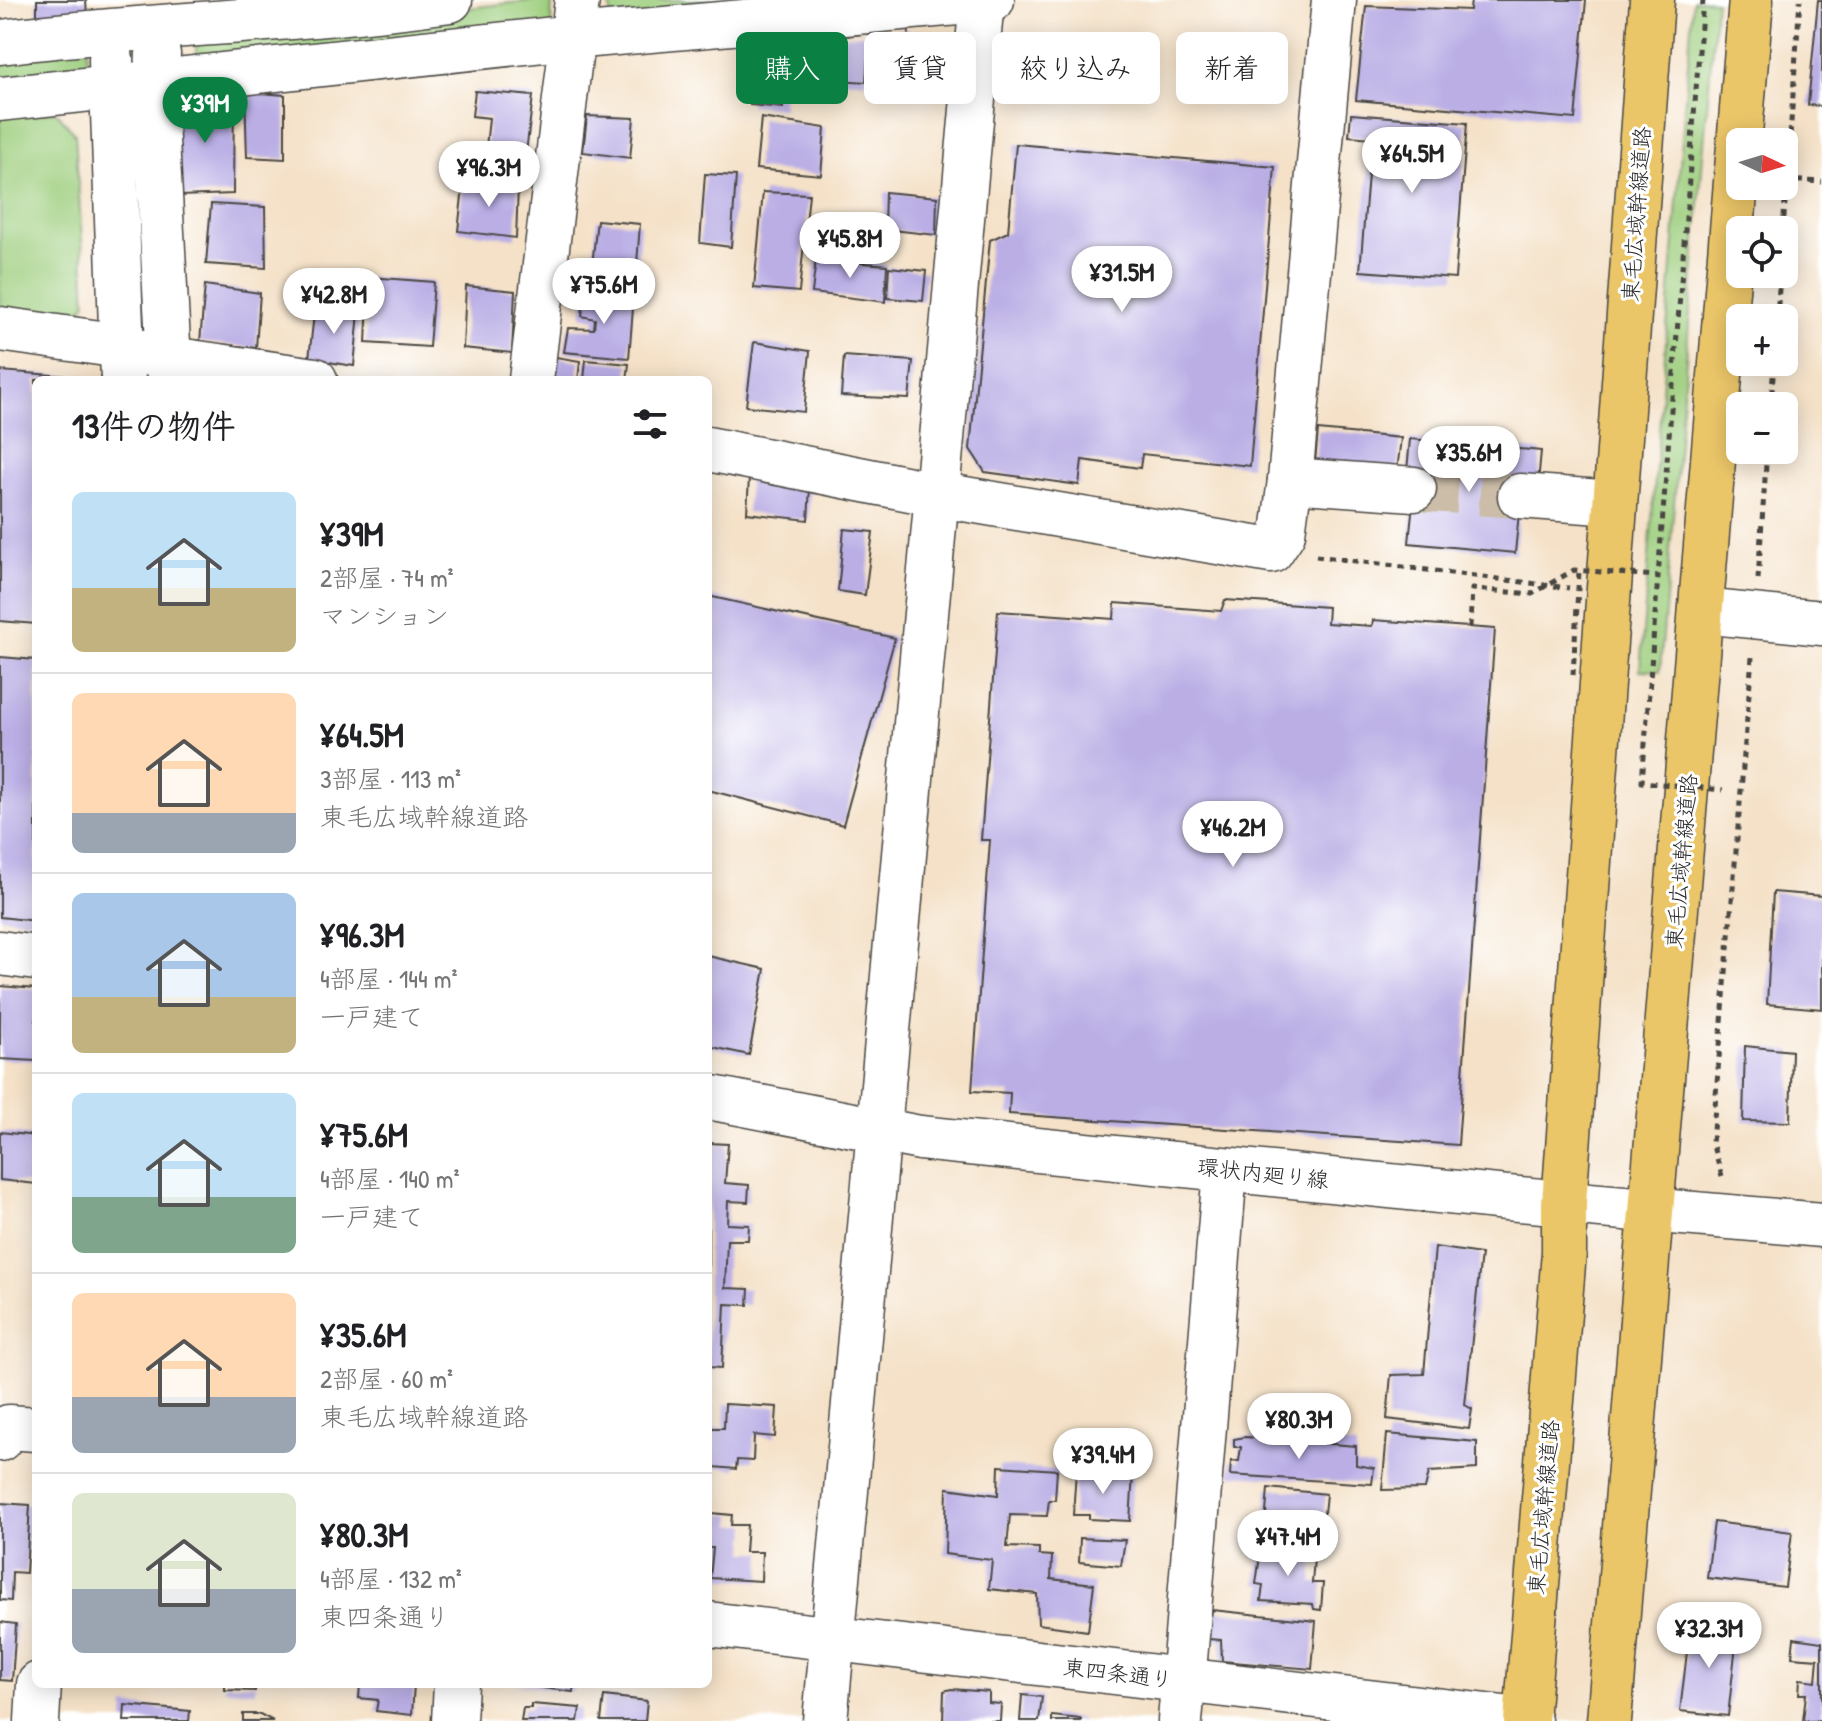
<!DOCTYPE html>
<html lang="ja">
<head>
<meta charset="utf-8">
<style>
	:root { --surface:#fff; --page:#f6f6f6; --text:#202124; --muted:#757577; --line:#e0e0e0; --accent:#0b8043 }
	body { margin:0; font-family:"Patrick Hand","Klee One",sans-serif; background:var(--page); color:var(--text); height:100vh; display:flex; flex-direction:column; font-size:30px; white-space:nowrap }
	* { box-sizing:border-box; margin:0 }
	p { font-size:26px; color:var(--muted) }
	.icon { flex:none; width:44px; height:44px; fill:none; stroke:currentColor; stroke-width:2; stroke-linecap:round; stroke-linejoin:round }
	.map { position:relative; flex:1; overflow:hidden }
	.side { position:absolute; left:32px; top:376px; width:680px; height:1312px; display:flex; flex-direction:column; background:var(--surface); border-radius:12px; box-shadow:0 4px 20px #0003 }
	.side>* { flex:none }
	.hud { position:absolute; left:736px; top:32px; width:760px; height:72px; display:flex; gap:16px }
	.needle { width:52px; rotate:94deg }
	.buttons { position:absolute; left:1726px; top:128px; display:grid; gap:16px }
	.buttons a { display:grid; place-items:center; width:72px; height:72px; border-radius:12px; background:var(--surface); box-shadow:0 4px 20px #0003; font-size:40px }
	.price { position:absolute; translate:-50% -68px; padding:0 18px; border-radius:28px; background:#fff; color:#222; font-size:26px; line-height:52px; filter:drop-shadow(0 2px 4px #0008) }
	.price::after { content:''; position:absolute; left:50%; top:48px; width:24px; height:18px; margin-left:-12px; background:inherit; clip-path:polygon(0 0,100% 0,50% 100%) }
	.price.selected { background:var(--accent); color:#fff }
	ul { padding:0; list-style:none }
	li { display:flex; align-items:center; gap:24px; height:200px; padding:0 40px }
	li+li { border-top:2px solid var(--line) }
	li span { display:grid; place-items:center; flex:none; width:224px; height:160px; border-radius:12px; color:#555 }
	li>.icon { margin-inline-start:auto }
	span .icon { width:96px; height:96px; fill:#fffc; stroke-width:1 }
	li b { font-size:34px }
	h2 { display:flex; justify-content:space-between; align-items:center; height:96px; padding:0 40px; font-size:34px }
	.tag { padding:0 28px; border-radius:12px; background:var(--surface); box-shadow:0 4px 20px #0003; font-size:28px; line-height:72px }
	.tag.selected { background:var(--accent); color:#fff }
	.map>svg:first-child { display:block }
	.green { fill:#9dce7d; stroke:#647c54; stroke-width:2 }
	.building { fill:#baaee5 }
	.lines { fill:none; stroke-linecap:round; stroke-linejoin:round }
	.minor-tunnel { stroke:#ccbda8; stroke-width:44; stroke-dasharray:44 22; stroke-linecap:butt }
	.minor-casing { stroke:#494642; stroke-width:47 }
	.highway-casing { stroke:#494642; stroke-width:47 }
	.path { stroke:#494642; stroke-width:5; stroke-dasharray:6 6; stroke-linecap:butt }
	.minor { stroke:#fff; stroke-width:44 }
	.highway { stroke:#ebc669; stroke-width:44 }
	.path-bridge { stroke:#494642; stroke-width:5; stroke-dasharray:6 6; stroke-linecap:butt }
	.labels { text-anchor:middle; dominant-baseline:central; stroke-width:6; stroke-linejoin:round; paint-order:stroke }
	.street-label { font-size:22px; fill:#2b2b2b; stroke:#fff }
</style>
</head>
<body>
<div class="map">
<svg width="1822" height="1721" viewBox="0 0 1822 1721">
	<rect width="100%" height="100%" fill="#fff"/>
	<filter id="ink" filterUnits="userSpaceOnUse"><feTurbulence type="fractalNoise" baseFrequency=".0125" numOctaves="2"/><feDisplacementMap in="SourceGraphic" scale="16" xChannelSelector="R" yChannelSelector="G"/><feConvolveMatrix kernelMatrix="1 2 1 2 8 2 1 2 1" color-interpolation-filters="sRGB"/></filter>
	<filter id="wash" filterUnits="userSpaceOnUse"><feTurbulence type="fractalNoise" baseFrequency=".006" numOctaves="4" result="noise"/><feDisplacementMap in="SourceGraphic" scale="32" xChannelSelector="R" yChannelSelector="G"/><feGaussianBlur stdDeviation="1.8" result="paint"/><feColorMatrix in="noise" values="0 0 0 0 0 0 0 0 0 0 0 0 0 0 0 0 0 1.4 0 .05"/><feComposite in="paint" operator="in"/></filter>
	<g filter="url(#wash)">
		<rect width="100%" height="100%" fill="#f4e1c7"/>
		<g class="green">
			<polygon points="537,0 552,0 551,28 196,65 196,40"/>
			<polygon points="610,0 831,0 611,22"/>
			<polygon points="1693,0 1716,1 1660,671 1640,670"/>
			<polygon points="87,45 88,78 0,87 0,53"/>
			<polygon points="56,112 75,134 86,303 77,315 59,319 0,310 0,115"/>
		</g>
		<g id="blocks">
			<g class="building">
				<polygon points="37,0 86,0 87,17 37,20"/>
				<polygon points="1471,0 1586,0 1575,119 1356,100 1366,6 1470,10"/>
				<polygon points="1818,0 1822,0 1822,106 1808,105"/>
				<polygon points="909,29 906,88 872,83 876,31"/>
				<polygon points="870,33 866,82 838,80 838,37"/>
				<polygon points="752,40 786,43 783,108 750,105"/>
				<polygon points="475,91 533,96 523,177 463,168 467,145 486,147 489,118 472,116"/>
				<polygon points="234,92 233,194 179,196 172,113 187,97"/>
				<polygon points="245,92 285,95 285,159 247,157"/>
				<polygon points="1351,114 1467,123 1455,278 1360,271 1371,138 1349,136"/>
				<polygon points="587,116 634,118 630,158 583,152"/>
				<polygon points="761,118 825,128 821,175 756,169"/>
				<polygon points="1016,144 1275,167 1250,466 1142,454 1140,468 1082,460 1079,485 985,472 970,449 990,240 1008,232"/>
				<polygon points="705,174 736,176 731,247 700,243"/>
				<polygon points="464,179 518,187 516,238 458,231"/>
				<polygon points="763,192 809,194 799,292 754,288"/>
				<polygon points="885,192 937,197 936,235 884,229"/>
				<polygon points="211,204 265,207 266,268 206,264"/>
				<polygon points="597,220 640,224 635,290 590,284"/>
				<polygon points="816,259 887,265 885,302 812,293"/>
				<polygon points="889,267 926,271 923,301 887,298"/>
				<polygon points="369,277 434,282 429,347 366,343"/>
				<polygon points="205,285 260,293 256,348 200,342"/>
				<polygon points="466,286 515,291 512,353 463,348"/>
				<polygon points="585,290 634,296 629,358 564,352 568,328 594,329 595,319 582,316"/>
				<polygon points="315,305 359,312 354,366 309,359"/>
				<polygon points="754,342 810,351 804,412 746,406"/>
				<polygon points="550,356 580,361 578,380 547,380"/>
				<polygon points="844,356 913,361 909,399 841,396"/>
				<polygon points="586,360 629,364 627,380 584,380"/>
				<polygon points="0,371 79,377 36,380 36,624 0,621"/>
				<polygon points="1318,430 1401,438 1397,471 1315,463"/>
				<polygon points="1410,439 1541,451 1538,483 1522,482 1515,553 1409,543 1416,472 1407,471"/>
				<polygon points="749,478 810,487 808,520 747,513"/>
				<polygon points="844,529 873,532 865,595 838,591"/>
				<polygon points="708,596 895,638 843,825 708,790"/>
				<polygon points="1225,600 1328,607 1327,623 1372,626 1373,620 1495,629 1458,1145 1009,1114 1010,1093 972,1091 990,840 981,840 998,611 1114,619 1115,603 1221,611"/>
				<polygon points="0,657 36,660 36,921 0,917"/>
				<polygon points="1773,892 1822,896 1822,1009 1767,1004"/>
				<polygon points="708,956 765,969 749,1055 708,1046"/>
				<polygon points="0,986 36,989 36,1061 0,1059"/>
				<polygon points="1745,1046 1792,1051 1790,1122 1743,1121"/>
				<polygon points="0,1132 36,1136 36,1184 0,1180"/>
				<polygon points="708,1143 728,1144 725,1183 749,1185 748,1202 728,1201 727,1224 749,1225 748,1240 727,1240 725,1288 749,1289 748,1305 725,1304 722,1368 708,1367"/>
				<polygon points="1435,1247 1481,1254 1465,1405 1472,1409 1469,1429 1387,1419 1391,1375 1424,1374"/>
				<polygon points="725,1404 777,1407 775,1437 754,1435 753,1461 737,1460 736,1469 714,1467 714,1475 708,1475 708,1428 724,1428"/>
				<polygon points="1387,1434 1477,1442 1477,1469 1429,1472 1425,1489 1382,1490"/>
				<polygon points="1245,1437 1356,1446 1356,1465 1374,1468 1372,1484 1230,1475 1231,1461 1239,1461 1241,1447 1234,1447 1234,1439"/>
				<polygon points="999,1466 1057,1470 1055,1500 1049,1500 1047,1516 1010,1515 1007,1547 1039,1548 1039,1555 1052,1556 1051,1579 1094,1584 1088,1631 1038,1624 1037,1594 989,1589 992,1560 945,1554 947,1488 998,1495"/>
				<polygon points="1076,1471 1133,1474 1130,1521 1089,1519 1089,1515 1073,1515"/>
				<polygon points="1268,1488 1326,1494 1321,1542 1264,1538"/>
				<polygon points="0,1503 30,1505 26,1573 12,1572 11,1601 0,1600"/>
				<polygon points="708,1506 711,1506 711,1513 732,1515 731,1525 747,1525 745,1552 762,1552 761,1581 710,1578 713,1548 708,1548"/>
				<polygon points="1714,1522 1792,1532 1785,1587 1707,1578"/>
				<polygon points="1080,1538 1125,1540 1121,1566 1079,1562"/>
				<polygon points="1261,1548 1307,1550 1305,1557 1314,1558 1312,1583 1323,1583 1321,1610 1314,1609 1313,1604 1261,1601 1263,1585 1256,1584"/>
				<polygon points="1212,1610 1316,1621 1312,1669 1222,1661 1221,1640 1208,1639"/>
				<polygon points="0,1622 16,1624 12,1681 0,1680"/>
				<polygon points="1720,1624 1738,1626 1728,1716 1680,1711 1690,1627 1717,1630"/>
				<polygon points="1794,1638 1822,1642 1822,1721 1803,1721 1806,1694 1799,1694 1800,1679 1816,1681 1818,1659 1792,1657"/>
				<polygon points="225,1684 255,1684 255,1691 225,1690"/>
				<polygon points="360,1684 414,1684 412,1715 376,1711 378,1700 359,1698"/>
				<polygon points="514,1684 574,1684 573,1692"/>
				<polygon points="951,1689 989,1692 989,1703 1001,1704 1000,1721 943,1721 944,1691"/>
				<polygon points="1022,1695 1042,1697 1039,1721 1020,1721"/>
				<polygon points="604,1696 647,1701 645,1721 601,1721"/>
				<polygon points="531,1704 580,1708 578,1721 521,1721 523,1708 531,1708"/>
				<polygon points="125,1705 190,1711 189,1721 124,1721"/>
				<polygon points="243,1714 260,1714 273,1721 243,1721"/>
				<polygon points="1052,1716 1081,1719 1081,1721 1052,1721"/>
			</g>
		</g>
	</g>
	<g filter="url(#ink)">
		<use href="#blocks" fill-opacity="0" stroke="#494642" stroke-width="2"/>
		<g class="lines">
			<polyline class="minor-tunnel" points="1414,489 1520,496"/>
			<defs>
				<g id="minor">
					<path d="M 0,42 C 150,24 301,21 450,0"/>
					<polyline points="158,54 155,103 170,380"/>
					<polyline points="111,59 123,380"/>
					<polyline points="0,99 572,37 992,0"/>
					<polyline points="0,329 121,346 170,359 315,380"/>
					<polyline points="531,380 577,0"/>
					<polyline points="708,449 935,494 1271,551 1283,533 1290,480 1334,0"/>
					<polyline points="1290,480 1414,489"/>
					<polyline points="1520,496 1614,503"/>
					<polyline points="1701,611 1822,623"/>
					<polyline points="0,953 36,958"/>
					<polyline points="708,1097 920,1138 1507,1198 1822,1225"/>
					<polyline points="0,1439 9,1427 36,1429"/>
					<polyline points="708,1624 1529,1721"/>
					<polyline points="37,1721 39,1684"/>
					<polyline points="454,1721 456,1684"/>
					<polyline points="825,1721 982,0"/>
					<polyline points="1180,1721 1225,1170"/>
				</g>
				<g id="highway">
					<polyline points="1526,1721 1564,1252 1564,1203 1652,0"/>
					<polyline points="1609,1721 1751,0"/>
				</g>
			</defs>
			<use href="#minor" class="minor-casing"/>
			<use href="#highway" class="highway-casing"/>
			<g class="path">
				<polyline points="1785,180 1822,182"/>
				<polyline points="1783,230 1800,0"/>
				<polyline points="1777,318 1780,274"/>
				<polyline points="1771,406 1774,362"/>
				<polyline points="1316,556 1569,588"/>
				<polyline points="1758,579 1767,450"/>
				<polyline points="1722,1176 1712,1143 1752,657"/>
			</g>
			<use href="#minor" class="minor"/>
			<use href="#highway" class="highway"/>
			<g class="path-bridge">
				<polyline points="1703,0 1642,782 1723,790"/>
				<polyline points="1470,627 1472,589 1532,594 1574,570 1658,576"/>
				<polyline points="1573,675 1579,571"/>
			</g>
		</g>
	</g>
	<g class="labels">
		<g class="street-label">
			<text transform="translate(1636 214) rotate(-86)">東毛広域幹線道路</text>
			<text transform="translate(1681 861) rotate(-85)">東毛広域幹線道路</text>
			<text transform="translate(1263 1173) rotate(6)">環状内廻り線</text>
			<text transform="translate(1543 1507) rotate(-85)">東毛広域幹線道路</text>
			<text transform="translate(1118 1673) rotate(7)">東四条通り</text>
		</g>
	</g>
</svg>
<div class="buttons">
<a><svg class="needle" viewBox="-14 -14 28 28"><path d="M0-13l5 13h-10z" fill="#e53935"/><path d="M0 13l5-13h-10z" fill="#757577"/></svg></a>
<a><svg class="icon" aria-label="locate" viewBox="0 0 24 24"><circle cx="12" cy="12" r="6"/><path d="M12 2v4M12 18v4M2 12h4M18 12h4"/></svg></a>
<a>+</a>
<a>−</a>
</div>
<b class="price selected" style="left:205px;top:145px">¥39M</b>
<b class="price" style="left:1412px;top:195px">¥64.5M</b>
<b class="price" style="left:489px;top:209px">¥96.3M</b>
<b class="price" style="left:850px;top:280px">¥45.8M</b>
<b class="price" style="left:1122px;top:314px">¥31.5M</b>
<b class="price" style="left:604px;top:326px">¥75.6M</b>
<b class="price" style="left:334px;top:336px">¥42.8M</b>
<b class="price" style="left:1469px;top:494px">¥35.6M</b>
<b class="price" style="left:1233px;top:869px">¥46.2M</b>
<b class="price" style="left:1299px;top:1461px">¥80.3M</b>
<b class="price" style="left:1103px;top:1496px">¥39.4M</b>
<b class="price" style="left:1288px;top:1578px">¥47.4M</b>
<b class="price" style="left:1709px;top:1670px">¥32.3M</b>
<div class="hud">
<a class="tag selected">購入</a>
<a class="tag">賃貸</a>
<a class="tag">絞り込み</a>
<a class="tag">新着</a>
</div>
<section class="side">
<h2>13件の物件<svg class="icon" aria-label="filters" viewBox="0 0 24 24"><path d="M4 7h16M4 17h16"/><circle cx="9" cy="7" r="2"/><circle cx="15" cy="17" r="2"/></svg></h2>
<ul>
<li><span style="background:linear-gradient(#bfe0f5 60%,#c2b280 0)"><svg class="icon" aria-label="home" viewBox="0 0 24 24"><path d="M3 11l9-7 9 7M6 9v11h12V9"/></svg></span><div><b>¥39M</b><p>2部屋 · 74 m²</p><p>マンション</p></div></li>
<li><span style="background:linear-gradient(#ffd9b3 75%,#9aa5b1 0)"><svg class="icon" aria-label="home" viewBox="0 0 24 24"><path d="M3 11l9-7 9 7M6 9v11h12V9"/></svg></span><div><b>¥64.5M</b><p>3部屋 · 113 m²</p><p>東毛広域幹線道路</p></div></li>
<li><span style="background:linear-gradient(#a9c7e8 65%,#c2b280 0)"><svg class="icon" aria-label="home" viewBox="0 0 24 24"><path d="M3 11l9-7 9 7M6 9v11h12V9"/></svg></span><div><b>¥96.3M</b><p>4部屋 · 144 m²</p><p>一戸建て</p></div></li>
<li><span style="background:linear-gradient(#bfe0f5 65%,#7fa58c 0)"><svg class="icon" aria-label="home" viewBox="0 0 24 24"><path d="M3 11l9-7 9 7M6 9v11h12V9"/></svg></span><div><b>¥75.6M</b><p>4部屋 · 140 m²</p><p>一戸建て</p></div></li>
<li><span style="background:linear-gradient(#ffd9b3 65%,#9aa5b1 0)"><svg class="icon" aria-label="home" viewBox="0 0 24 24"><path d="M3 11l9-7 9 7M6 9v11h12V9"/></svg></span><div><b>¥35.6M</b><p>2部屋 · 60 m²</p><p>東毛広域幹線道路</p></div></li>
<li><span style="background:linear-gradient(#dfe7d0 60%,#9aa5b1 0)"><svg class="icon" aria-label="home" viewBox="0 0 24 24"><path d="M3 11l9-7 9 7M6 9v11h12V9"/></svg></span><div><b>¥80.3M</b><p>4部屋 · 132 m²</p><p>東四条通り</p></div></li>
</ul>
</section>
</div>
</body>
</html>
